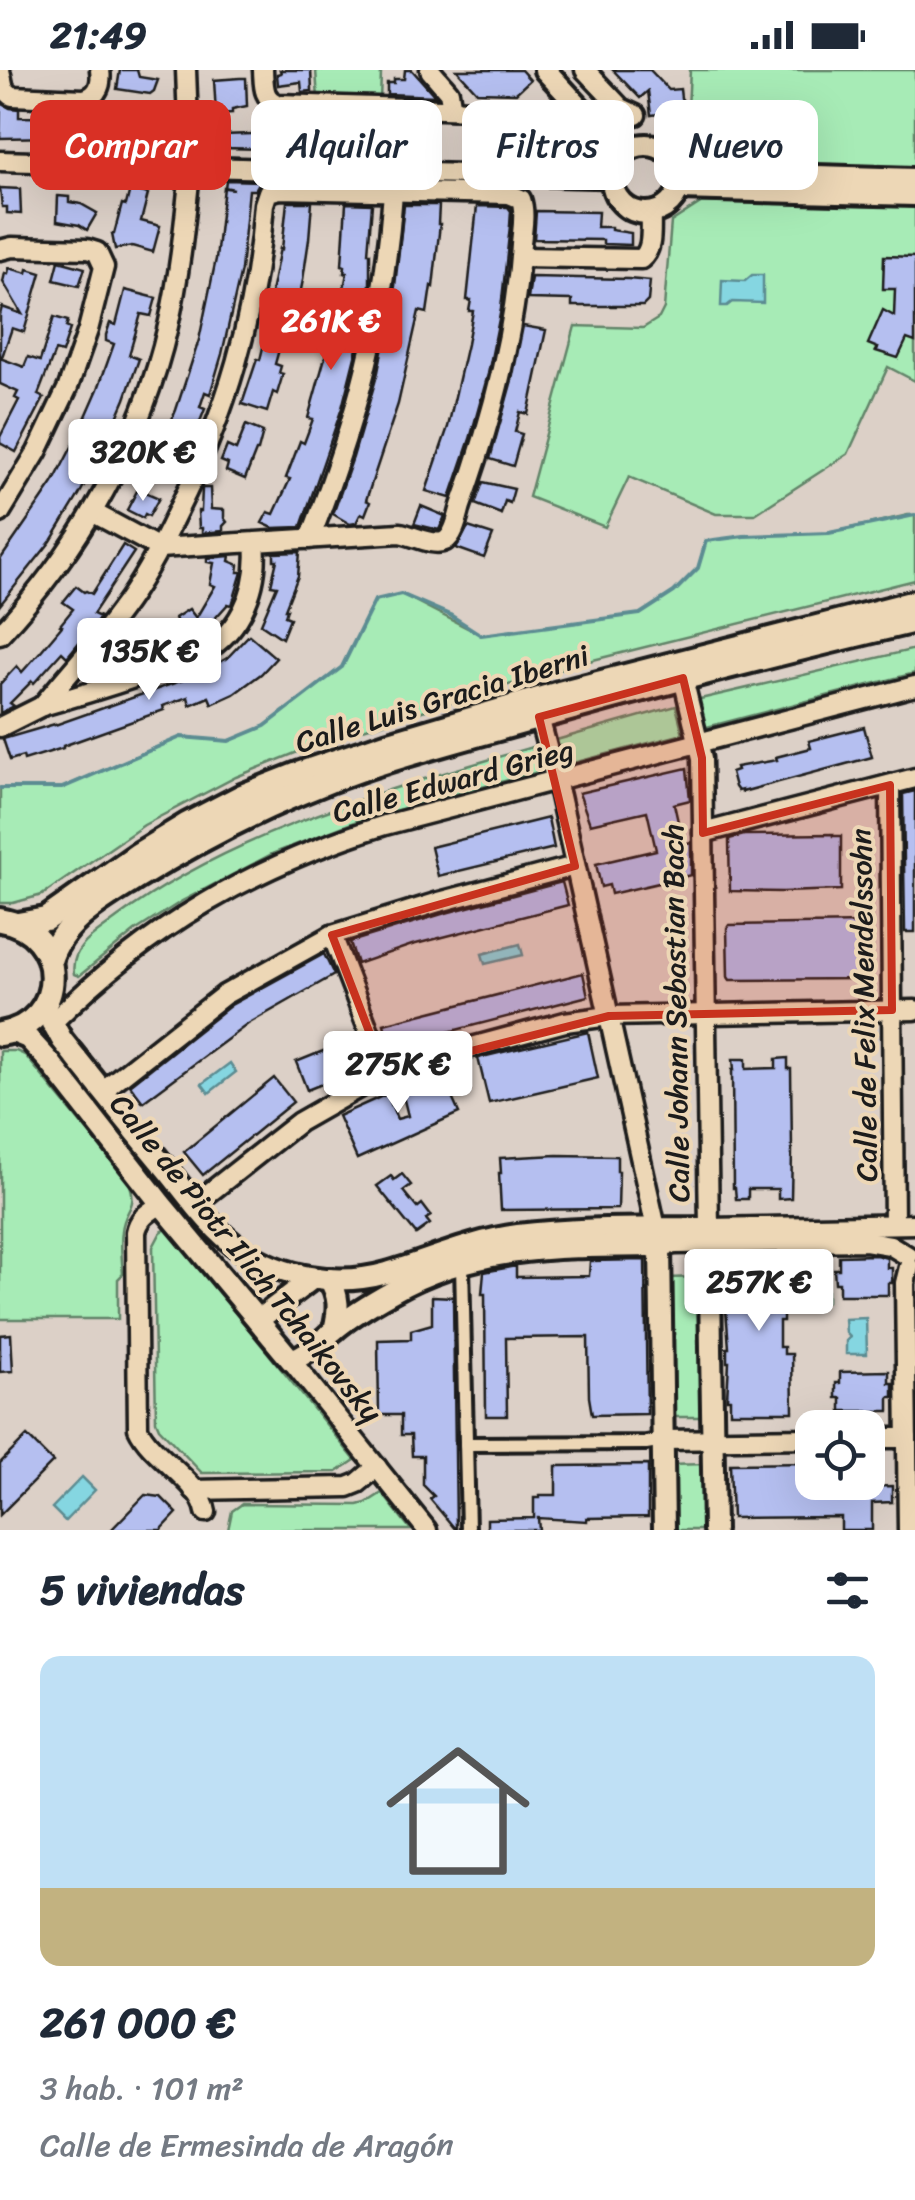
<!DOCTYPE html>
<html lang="es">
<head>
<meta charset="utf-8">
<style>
	:root { --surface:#fff; --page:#f6f6f7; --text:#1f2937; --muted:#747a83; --accent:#d93025 }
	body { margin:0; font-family:Sriracha,sans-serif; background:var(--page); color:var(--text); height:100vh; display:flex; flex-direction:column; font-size:38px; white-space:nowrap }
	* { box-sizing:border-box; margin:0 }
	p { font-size:32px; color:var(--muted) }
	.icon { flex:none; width:55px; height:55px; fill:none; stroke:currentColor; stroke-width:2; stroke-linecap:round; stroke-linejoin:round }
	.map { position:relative; height:1460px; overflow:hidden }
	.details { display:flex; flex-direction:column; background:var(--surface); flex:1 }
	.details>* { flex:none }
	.hud { position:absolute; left:30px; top:30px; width:855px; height:90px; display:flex; gap:20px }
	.buttons { position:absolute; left:795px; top:1340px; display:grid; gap:20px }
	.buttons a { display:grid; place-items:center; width:90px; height:90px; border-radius:20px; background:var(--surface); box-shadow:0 10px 40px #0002; font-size:50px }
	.price { position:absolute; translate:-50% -85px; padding:0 22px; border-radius:10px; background:#fff; color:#222; font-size:32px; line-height:65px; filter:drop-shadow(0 2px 5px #0008) }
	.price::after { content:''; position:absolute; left:50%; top:60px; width:30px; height:22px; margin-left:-15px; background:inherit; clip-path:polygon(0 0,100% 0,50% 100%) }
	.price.on { background:var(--accent); color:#fff }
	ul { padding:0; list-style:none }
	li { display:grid; align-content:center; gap:20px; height:530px; padding:0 40px }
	li span { display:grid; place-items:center; height:310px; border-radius:20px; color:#555 }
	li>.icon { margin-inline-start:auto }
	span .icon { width:180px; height:180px; fill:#fffc; stroke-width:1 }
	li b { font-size:42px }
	h2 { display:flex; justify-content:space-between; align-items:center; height:120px; padding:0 40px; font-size:42px }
	.tag { padding:0 35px; border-radius:20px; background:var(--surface); box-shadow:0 10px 40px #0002; font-size:35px; line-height:90px }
	.tag.on { background:var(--accent); color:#fff }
	.status { display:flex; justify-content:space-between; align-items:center; height:70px; padding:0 50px; background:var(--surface); direction:ltr }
	.status svg { height:28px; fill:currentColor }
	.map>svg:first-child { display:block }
	.green { fill:#a7ebb6; stroke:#628469; stroke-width:2.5 }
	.water { fill:#85d6e1; stroke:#5b8c92; stroke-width:2.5 }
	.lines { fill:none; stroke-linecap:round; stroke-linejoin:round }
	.stream { stroke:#5b8c92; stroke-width:4 }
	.building { fill:#b5bff0; stroke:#1c1c1c; stroke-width:2.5 }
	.pedestrian-casing { stroke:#1c1c1c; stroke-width:20 }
	.minor-casing { stroke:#1c1c1c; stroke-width:25 }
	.tertiary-casing { stroke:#1c1c1c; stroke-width:28 }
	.secondary-casing { stroke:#1c1c1c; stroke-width:30 }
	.pedestrian { stroke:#edd7b6; stroke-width:12 }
	.minor { stroke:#edd7b6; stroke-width:18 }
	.tertiary { stroke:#edd7b6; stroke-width:20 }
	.secondary { stroke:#edd7b6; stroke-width:22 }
	.marked { fill:#c8321e; fill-opacity:0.2; stroke:#c8321e; stroke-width:8; stroke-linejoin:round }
	.labels { text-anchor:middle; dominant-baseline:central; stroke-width:8; stroke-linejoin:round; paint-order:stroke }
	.street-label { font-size:30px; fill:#1c1c1c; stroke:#edd7b6 }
</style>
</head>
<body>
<div class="status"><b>21:49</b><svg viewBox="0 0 49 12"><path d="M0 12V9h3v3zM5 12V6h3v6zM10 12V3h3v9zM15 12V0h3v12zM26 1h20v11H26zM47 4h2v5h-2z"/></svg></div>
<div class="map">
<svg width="915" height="1460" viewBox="0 0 915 1460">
	<rect width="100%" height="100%" fill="#dcd0c7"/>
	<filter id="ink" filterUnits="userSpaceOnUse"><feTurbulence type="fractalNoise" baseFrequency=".01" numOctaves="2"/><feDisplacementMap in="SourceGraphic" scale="20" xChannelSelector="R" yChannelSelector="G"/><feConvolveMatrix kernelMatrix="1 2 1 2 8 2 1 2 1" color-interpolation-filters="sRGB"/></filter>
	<g filter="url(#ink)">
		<g class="green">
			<polygon points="316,0 375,0 381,3 380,31 318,29"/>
			<polygon points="690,0 915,0 915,98 696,89 686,78"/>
			<polygon points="702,132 915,137 915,311 888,297 848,384 755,444 716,444 629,407 605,457 529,427 575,256 643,258 659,248 664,238 671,152"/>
			<polygon points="908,445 915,445 915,510 581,593 330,669 236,707 144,755 42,825 13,833 0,833 0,718 62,718 181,667 229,671 265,656 342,597 375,530 401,524 481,565 640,544 674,522 698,498 706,471 744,466 829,463"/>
			<polygon points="915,579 915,603 703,658 696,630"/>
			<polygon points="676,636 683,664 558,697 553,671"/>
			<path d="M 532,677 L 538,702 L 357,751 L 272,784 L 182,831 L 135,861 L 79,906 L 74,904 C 69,877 98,863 117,848 C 237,759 391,719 532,677 Z"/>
			<path d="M 0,981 L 16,981 L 25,985 L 129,1112 C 139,1139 124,1138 122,1161 C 120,1175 122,1190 123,1204 L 118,1209 L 118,1249 L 0,1249 Z"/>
			<polygon points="167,1159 355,1390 337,1402 202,1403 159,1358 156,1351 153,1177 161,1162"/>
			<polygon points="704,1207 706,1347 666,1347 665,1208"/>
			<polygon points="827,1214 827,1231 804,1231 803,1214"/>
			<polygon points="708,1394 710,1460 669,1460 667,1395"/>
			<polygon points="382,1423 411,1460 228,1460 232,1441 242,1434 358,1435 366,1433"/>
		</g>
		<g class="water">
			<polygon points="752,205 763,205 763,233 732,232 727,236 721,236 722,210 745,211"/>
			<polygon points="520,874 523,885 485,894 482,884"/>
			<polygon points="230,993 236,1002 209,1023 202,1014"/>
			<polygon points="866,1248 867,1284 846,1284 846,1271 850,1267 846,1263 845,1249"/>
			<polygon points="82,1407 95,1420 65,1451 52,1438"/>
		</g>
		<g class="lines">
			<polyline class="stream" points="0,718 62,718 181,667 229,671 265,656 342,597 375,530 401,524 450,545 481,565 640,544 674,522 698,498 706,471 744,466 829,463 915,445"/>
		</g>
		<g class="building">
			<polygon points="120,0 137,0 139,7 158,10 154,21 150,24 117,19"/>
			<polygon points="280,0 311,0 312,21 302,22 301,12 278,15 277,4 281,3"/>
			<polygon points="405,0 412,0 435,26 387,24 387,13 394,13 394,9 404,9"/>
			<polygon points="457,0 521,0 530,10 516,23 477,22"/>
			<polygon points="613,0 650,0 669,20 680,19 681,28 685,33 682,39 683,52 673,53 672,50 659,44 651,45 648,21 640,28"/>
			<polygon points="240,8 246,8 247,36 232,39 232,43 216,44 214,10"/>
			<polygon points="1,33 10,38 19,39 19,47 81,48 80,73 56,72 56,67 0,68"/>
			<polygon points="474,55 493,55 493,59 514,60 514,56 534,56 534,60 555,61 556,56 579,57 578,67 587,67 587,71 594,77 594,82 589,86 462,83 462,58 474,59"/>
			<polygon points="400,56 414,56 413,72 430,72 433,83 222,78 222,65 280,63 280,59 324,61 324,65 363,65 363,62 400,64"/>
			<polygon points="226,110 260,111 255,120 249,120 241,200 222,284 210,324 205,322 200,337 205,339 186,387 188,388 184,399 181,397 177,405 153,394 176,340 199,270 216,189 224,117 234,119 225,118"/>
			<polygon points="0,118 20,119 21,144 7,143 7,137 2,137"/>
			<polygon points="130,119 148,124 141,151 160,156 153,182 132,176 115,179 112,164 114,164 122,134 126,135"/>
			<polygon points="58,126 69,127 69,132 81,134 97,143 87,160 79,155 57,151"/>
			<polygon points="287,132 312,132 309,169 303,210 289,277 280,276 275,294 281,296 279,303 283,304 277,324 273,322 267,342 242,334 257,289 260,290 272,240 275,224 271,223 280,178 282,179"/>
			<polygon points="346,133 372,134 368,183 370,183 370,214 363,255 342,338 301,457 273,458 262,453 268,442 274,444 290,409 286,408 300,371 304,373 313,349 308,348 326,284 331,285 333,274 347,203 344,203 345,196 342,195"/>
			<polygon points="404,135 439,135 438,154 440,154 433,217 431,216 427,243 419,241 398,334 366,430 370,432 365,445 361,443 356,453 350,454 333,444 353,387 378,302 395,216"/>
			<polygon points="477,136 508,137 511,141 510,156 501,239 488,304 470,369 450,428 426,421 448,357 467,274 473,241 469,241 471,230 467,230"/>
			<polygon points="536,141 598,142 597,157 611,157 611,160 631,163 631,175 603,174 603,170 534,169"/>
			<polygon points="884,186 915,187 915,272 907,269 898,288 876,281 878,278 868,274 883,240 894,246 895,219 883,219"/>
			<polygon points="59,191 85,198 79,216 54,210"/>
			<polygon points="9,198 27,203 28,199 41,203 24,262 12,258 2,287 0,287 0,245 2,237 22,244 3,212 5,203 8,204"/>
			<polygon points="531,207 628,209 650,211 648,231 643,236 572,236 572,230 528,229"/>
			<polygon points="125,220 156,228 151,246 141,244 129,285 139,289 125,329 104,378 79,425 51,471 0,535 0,490 53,413 77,367 98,319 114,274 106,271 106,265 110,253 116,255"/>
			<polygon points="54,247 68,251 66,257 70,259 62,283 55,281 38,325 44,328 16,382 0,373 0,367 19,330 15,328 18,322 0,314 0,288 24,297 28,287 40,291"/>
			<polygon points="523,256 546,260 528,344 520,342 515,362 522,364 513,396 490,389 512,310"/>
			<polygon points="246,355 263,362 258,381 256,381 245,409 226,401 228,394 221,391 227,376 236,380"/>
			<polygon points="483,412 514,419 510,433 505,431 501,444 475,434"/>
			<polygon points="202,418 210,418 211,439 224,440 224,448 227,452 223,456 223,461 202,463 202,458 199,458 198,441 201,441"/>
			<polygon points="138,419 159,428 149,446 145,444 143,448 127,440"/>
			<polygon points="421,436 445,446 439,460 414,454"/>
			<polygon points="468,457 493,465 484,488 456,478"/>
			<polygon points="123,475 134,482 93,544 100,547 67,587 62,582 34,613 32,611 10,633 14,636 0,643 0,614 17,596 22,602 40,582 62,556 60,555 73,539 63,532 76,516 84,522 86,521 92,524"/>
			<polygon points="300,482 298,506 285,539 287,539 285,546 290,548 282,568 261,554 277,516 271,515 277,490 274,490 274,483"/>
			<polygon points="230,486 229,491 239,495 238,502 242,502 232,535 228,534 208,556 182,572 184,568 175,548 189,539 196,548 215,516 210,514 214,493 207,492 207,488"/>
			<polygon points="143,559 150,579 133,585 134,589 120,594 121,599 87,610 85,605 107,578 119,574 116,568"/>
			<polygon points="249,565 276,588 261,604 234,624 212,634 209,627 190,635 188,627 163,636 164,640 63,676 63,678 24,690 23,686 10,690 3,669 55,654 55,655 200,604 227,588"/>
			<polygon points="864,657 872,687 742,722 742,720 738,721 735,717 731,702 737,700 736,697 777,690 776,687 811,678 809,671"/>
			<polygon points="687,698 690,730 674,734 683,774 691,772 691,805 682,807 683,814 668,817 667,811 611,824 609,815 601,817 596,794 656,780 647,741 590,754 579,723"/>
			<polygon points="915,721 915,862 905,862 903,724"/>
			<polygon points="548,748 554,778 438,806 431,777"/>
			<polygon points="833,764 833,766 841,766 841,820 783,822 730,821 729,769 744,765"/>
			<polygon points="562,812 568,835 412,875 357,894 350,872 442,844"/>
			<polygon points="863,853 866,866 866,906 864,909 730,910 728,907 727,858 729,855"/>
			<polygon points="324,884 334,905 248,954 143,1032 130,1015 231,935"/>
			<polygon points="583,903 588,926 390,977 384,954"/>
			<polygon points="588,962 598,1008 489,1033 478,988"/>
			<polygon points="358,967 369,995 307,1020 296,992"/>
			<polygon points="788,988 788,999 791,999 792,1082 791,1128 778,1129 778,1119 748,1119 748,1129 736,1129 735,1118 733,1118 732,1000 734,1000 733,989 746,989 746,999 776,998 776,989"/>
			<polygon points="440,1001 459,1043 357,1089 338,1046 387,1024 397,1049 408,1046 401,1018"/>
			<polygon points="274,1008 293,1032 203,1105 184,1082"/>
			<polygon points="557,1085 617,1086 617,1101 619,1101 618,1139 501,1140 499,1103 501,1103 500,1088"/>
			<polygon points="402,1104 411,1115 403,1121 417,1138 422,1134 431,1146 426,1149 430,1154 416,1164 377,1116 391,1106 394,1110"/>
			<polygon points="876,1185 887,1188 887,1198 892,1198 892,1213 888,1213 888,1225 839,1225 839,1213 835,1213 834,1199 839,1199 839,1186"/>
			<polygon points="791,1186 791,1244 783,1244 783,1251 779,1251 779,1277 784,1277 784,1284 792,1284 793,1342 730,1342 730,1329 727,1329 729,1292 727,1292 727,1278 729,1278 726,1238 728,1237 728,1215 726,1215 726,1200 728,1200 728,1187"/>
			<polygon points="645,1190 647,1344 592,1345 589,1327 588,1267 506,1268 507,1346 486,1346 485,1224 482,1224 484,1202 516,1196 516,1207 589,1206 590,1191"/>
			<polygon points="432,1226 453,1227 456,1460 430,1429 434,1426 423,1415 423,1386 412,1386 411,1365 401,1365 401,1345 379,1345 378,1270 411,1269 411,1260 432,1254"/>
			<polygon points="11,1264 13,1301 0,1302 0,1265"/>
			<polygon points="889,1301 889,1313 893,1313 893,1327 889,1327 889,1341 841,1341 841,1328 836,1328 836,1313 840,1313 840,1302"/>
			<polygon points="27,1366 53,1392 0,1445 0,1393"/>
			<polygon points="812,1393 812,1412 861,1412 861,1417 892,1416 892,1432 872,1433 872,1460 841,1460 841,1447 732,1448 730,1394"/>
			<polygon points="648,1395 648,1447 587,1448 587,1451 538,1448 539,1460 487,1460 487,1449 534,1448 534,1428 540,1428 540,1425 556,1425 556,1396"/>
			<polygon points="145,1425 161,1427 177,1443 161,1460 111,1460"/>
		</g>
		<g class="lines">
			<defs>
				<g id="pedestrian">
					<polyline points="462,1194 468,1460"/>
					<polyline points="466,1374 646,1373 663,1370"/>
				</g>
				<g id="minor">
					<path d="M 0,0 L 4,19 L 12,26 L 84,29 C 99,26 102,13 100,0"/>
					<polyline points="186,0 189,80"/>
					<path d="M 263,0 C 264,14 262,29 278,34 L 507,41"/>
					<polyline points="430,0 449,22 452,39"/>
					<polyline points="585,0 621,38 636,45"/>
					<polyline points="0,91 174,96"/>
					<polyline points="205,97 612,108"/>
					<polyline points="0,180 12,177 87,179 97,182 104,197 88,260 68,317 37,382 0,443"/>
					<path d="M 520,187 L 641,189 C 654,179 650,159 651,143"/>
					<path d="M 92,442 L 159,478 L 400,463 C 413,465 433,477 445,471 C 455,465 458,446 461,436 C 491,353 515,263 521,174 C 522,160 526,143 521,129 L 509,124 L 280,119 L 268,122 L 264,134 C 256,245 227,342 177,442 C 161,476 143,511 120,541 C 96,574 68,604 42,636 C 75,627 107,617 140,606 C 157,600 175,595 192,588 C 238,568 260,521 255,472"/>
					<path d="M 310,469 C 356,351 384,250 393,123"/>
					<path d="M 0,564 C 80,479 142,370 168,256 C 179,208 184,160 189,111"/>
					<polyline points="683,608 702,688 709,1158 915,1154"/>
					<polyline points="539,647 560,726 660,1176 675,1174 866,1171 890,1175 908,1186"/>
					<polyline points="0,657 42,636"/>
					<polyline points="890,715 894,1154"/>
					<polyline points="703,763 915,708"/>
					<polyline points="332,865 385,1003"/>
					<path d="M 51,954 C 149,856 253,796 385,755 L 915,616"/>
					<polyline points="102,1021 224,925 332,865 439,832 575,796"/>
					<path d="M 161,1134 C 149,1142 139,1147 136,1162 L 138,1358 C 151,1387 202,1413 206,1442"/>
					<polyline points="195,1134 299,1052 385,1003 427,989 565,952 609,946 915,940"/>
					<polyline points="291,1290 427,1460"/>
					<polyline points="868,1368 907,1368"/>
					<polyline points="663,1370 812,1368"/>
					<polyline points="194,1420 348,1417 358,1413 377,1397"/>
					<polyline points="908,1460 905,1213 909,1197"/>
				</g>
				<g id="tertiary">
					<polyline points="545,0 623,85"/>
					<circle cx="646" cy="109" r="34"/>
					<polyline points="680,102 915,109"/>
					<polyline points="679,119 915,125"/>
					<path d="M 44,937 L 62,970 C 97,1014 132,1058 168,1101 C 190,1128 211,1159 240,1179 C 282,1208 338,1217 387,1203 C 431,1190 472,1171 518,1165 C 581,1157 646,1159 709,1158 L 714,1460"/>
					<path d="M 13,962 L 28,968 L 49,991 L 161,1134 L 291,1290 C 309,1284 320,1272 334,1260 C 352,1245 372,1233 392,1222 C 476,1174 566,1177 660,1176 L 664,1460"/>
					<path d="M 329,1209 C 340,1226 339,1241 334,1260"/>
					<polyline points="258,1250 313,1208"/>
				</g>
				<g id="secondary">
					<path d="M 0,850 C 69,861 69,953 0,964"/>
					<polyline points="18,854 46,849 137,785 188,754 242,726 298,704 386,674 559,623 915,532"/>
					<path d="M 50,891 C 61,852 102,830 135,809 C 206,765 281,727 359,700 C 421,679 485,663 548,645 C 670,611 792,580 915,551"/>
				</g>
			</defs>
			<use href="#pedestrian" class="pedestrian-casing"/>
			<use href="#minor" class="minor-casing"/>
			<use href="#tertiary" class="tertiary-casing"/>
			<use href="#secondary" class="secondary-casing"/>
			<use href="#pedestrian" class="pedestrian"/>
			<use href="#minor" class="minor"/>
			<use href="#tertiary" class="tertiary"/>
			<use href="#secondary" class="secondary"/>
		</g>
	</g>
	<path class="marked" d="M 683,608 L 702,688 L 703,763 L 890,715 L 892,940 L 609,946 L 385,1003 L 332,865 L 575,796 L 539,647 Z"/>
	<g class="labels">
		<g class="street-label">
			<text transform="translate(442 629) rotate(-17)">Calle Luis Gracia Iberni</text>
			<text transform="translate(453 711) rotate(-15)">Calle Edward Grieg</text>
			<text transform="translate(864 935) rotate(-91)">Calle de Felix Mendelssohn</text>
			<text transform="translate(676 943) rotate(-91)">Calle Johann Sebastian Bach</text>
			<text transform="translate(246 1188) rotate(51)">Calle de Piotr Ilich Tchaikovsky</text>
		</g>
	</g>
</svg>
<div class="buttons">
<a><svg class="icon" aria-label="locate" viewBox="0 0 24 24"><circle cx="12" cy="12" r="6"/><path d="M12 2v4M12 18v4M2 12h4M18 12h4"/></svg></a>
</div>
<b class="price on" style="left:331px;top:303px">261K €</b>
<b class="price" style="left:143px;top:434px">320K €</b>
<b class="price" style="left:149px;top:633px">135K €</b>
<b class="price" style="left:398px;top:1046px">275K €</b>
<b class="price" style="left:759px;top:1264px">257K €</b>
<div class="hud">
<a class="tag on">Comprar</a>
<a class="tag">Alquilar</a>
<a class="tag">Filtros</a>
<a class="tag">Nuevo</a>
</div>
</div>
<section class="details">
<h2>5 viviendas<svg class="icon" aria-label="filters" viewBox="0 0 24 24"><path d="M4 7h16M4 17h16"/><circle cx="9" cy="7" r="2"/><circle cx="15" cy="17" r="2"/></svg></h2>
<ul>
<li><span style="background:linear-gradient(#bfe0f5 75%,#c2b280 0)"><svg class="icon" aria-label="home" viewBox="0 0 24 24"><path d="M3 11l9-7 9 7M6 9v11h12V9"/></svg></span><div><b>261 000 €</b><p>3 hab. · 101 m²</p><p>Calle de Ermesinda de Aragón</p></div></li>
</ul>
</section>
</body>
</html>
